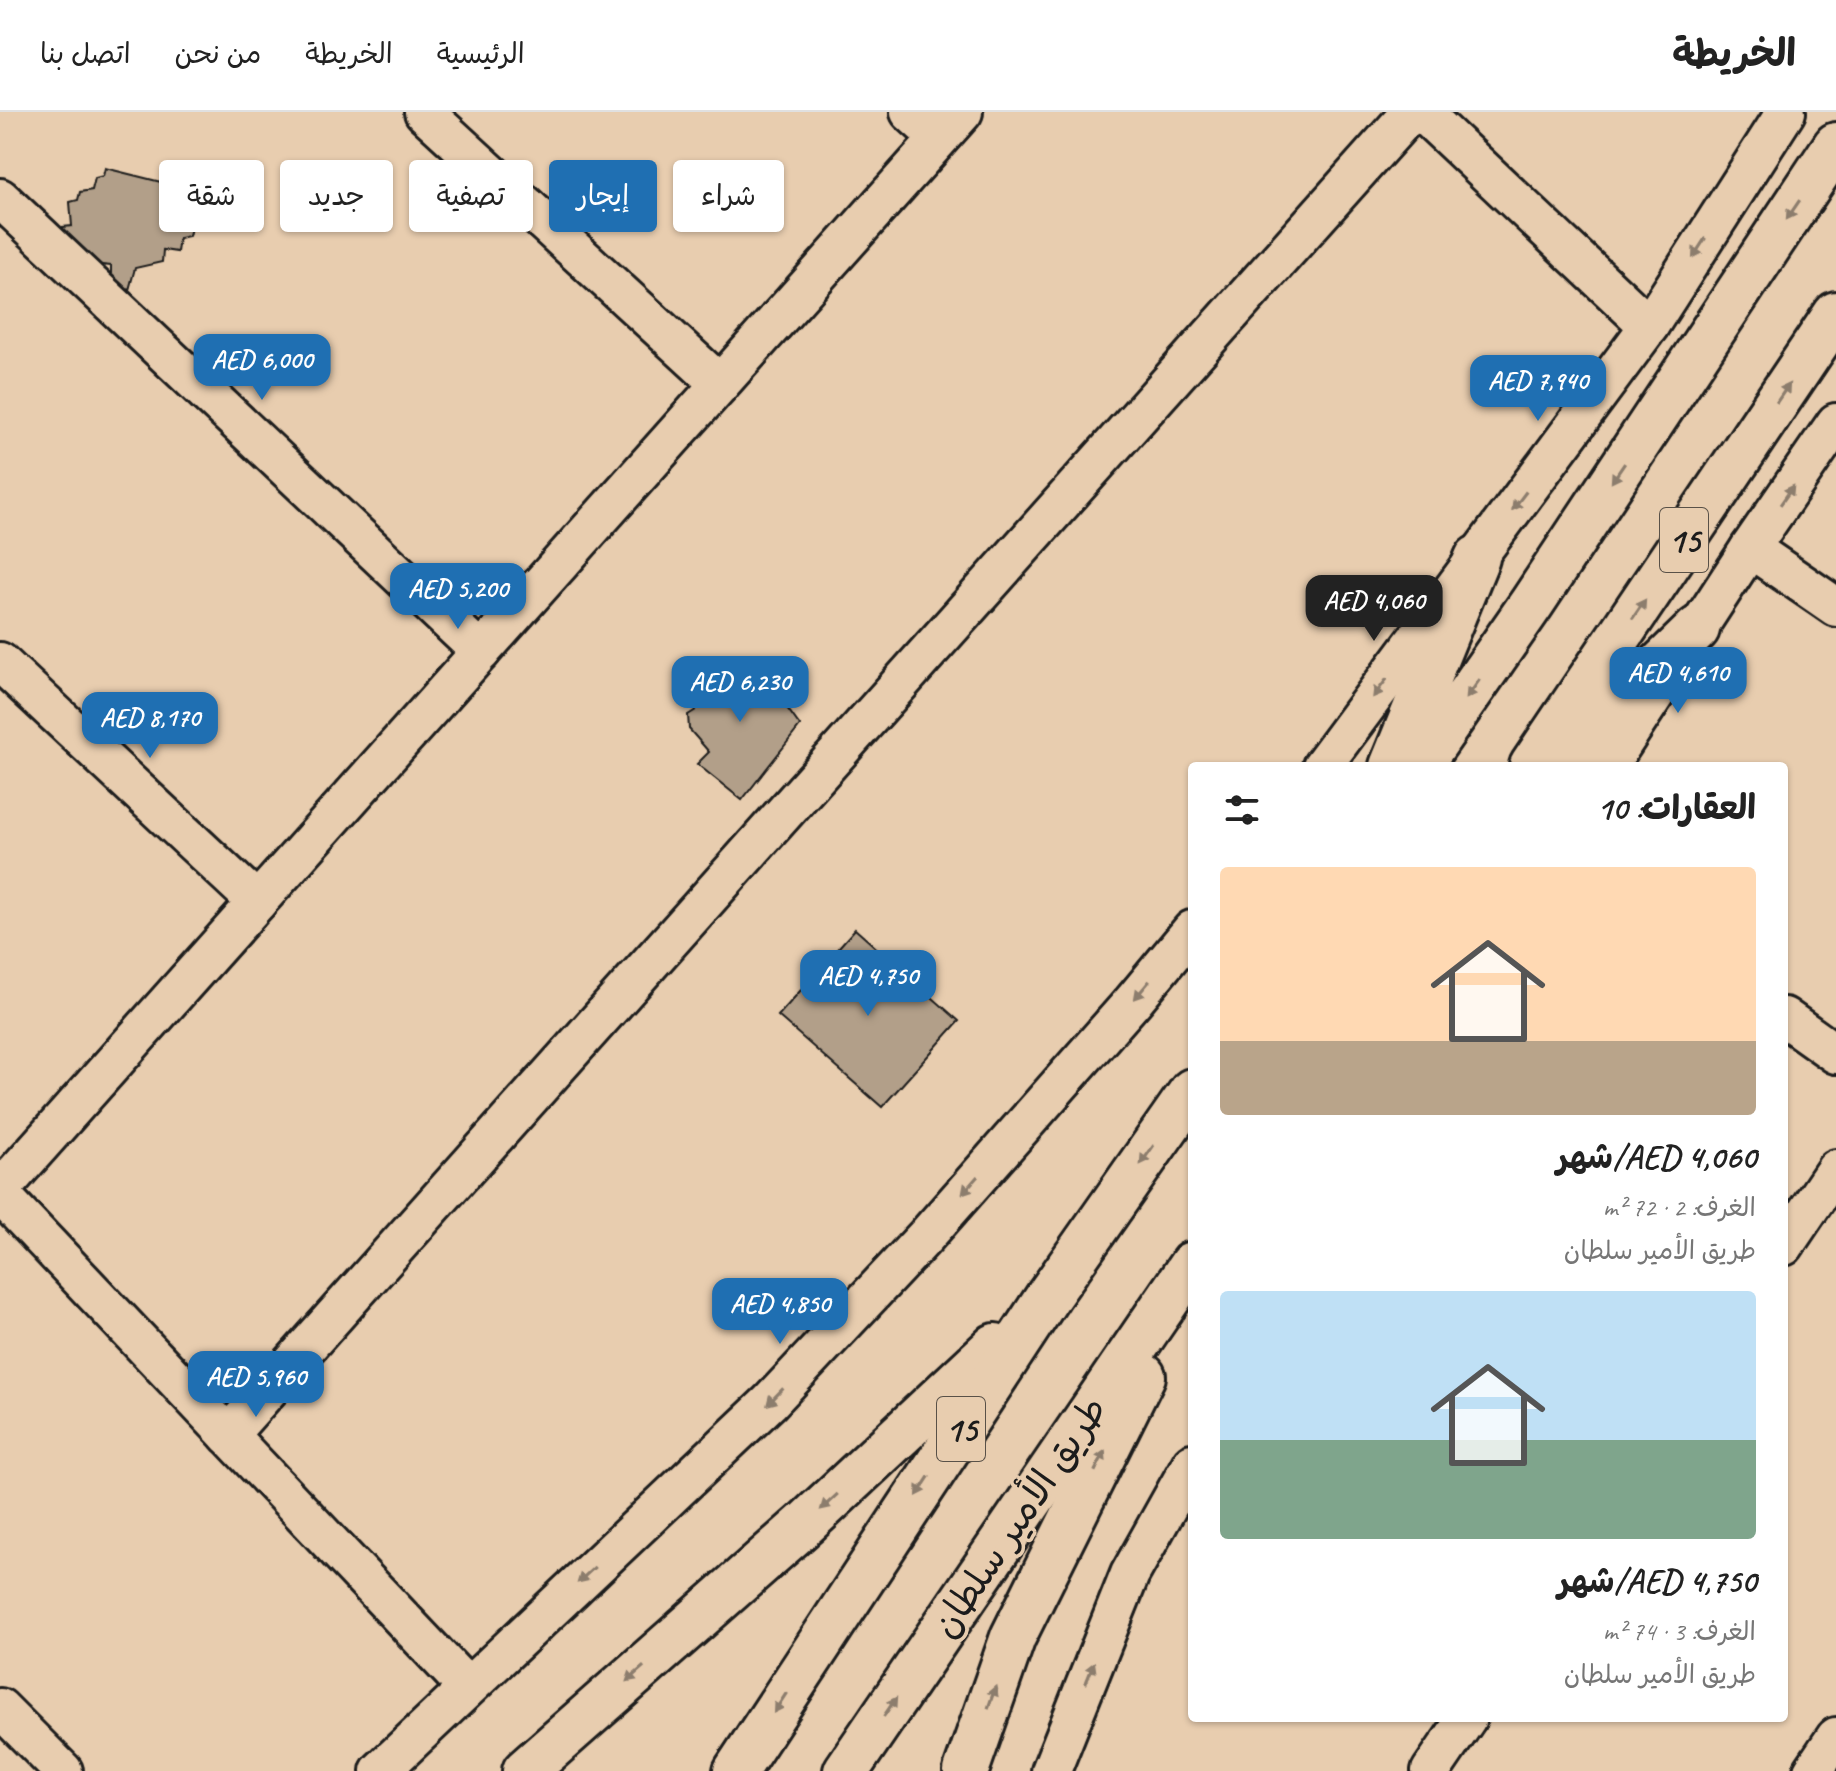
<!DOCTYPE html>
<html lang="ar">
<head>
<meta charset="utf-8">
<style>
	:root { --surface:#fff; --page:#f2f2f2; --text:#222; --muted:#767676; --line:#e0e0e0; --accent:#1f6fb2 }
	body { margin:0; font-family:Caveat,"Playpen Sans Arabic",sans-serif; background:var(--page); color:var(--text); direction:rtl; height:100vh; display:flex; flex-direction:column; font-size:30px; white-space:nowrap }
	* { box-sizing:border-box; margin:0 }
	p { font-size:26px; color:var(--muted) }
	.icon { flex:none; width:44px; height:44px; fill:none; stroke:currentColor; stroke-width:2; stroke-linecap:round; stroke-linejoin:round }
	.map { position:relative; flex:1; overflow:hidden; direction:ltr }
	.sheet { position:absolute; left:1188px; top:650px; width:600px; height:960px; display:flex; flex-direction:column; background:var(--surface); border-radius:8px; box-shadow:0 2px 6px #0004; direction:rtl }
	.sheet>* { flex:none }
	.banner { position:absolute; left:24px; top:48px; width:760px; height:72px; direction:rtl; display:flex; gap:16px }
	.price { position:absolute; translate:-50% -68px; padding:0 18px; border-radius:16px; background:var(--accent); color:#fff; font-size:26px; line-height:52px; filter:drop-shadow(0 2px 4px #0008) }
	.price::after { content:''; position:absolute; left:50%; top:48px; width:24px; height:18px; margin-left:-12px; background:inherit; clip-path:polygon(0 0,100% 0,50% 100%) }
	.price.on { background:#222; color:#fff }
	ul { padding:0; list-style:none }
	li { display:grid; align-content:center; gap:16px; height:424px; padding:0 32px }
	li span { display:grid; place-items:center; height:248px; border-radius:8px; color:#555 }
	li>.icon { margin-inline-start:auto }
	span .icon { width:144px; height:144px; fill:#fffc; stroke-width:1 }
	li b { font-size:34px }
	h2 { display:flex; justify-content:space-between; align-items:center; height:96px; padding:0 32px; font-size:34px }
	.chip { padding:0 28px; border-radius:8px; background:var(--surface); box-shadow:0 2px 6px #0004; font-size:28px; line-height:72px }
	.chip.on { background:var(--accent); color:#fff }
	header { display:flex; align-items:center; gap:48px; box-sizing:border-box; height:112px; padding:0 40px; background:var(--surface); border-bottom:2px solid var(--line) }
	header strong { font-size:38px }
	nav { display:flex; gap:44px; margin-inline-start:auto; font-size:28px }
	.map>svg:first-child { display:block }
	.building { fill:#b29f89; stroke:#1c1c1c; stroke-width:2 }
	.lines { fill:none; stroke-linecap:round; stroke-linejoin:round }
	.minor-casing { stroke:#1c1c1c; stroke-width:44 }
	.highway-casing { stroke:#1c1c1c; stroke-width:50 }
	.minor { stroke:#e8cdaf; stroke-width:38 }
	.highway { stroke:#e8cdaf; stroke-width:44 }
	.oneway { fill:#8c7d6d }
	.labels { text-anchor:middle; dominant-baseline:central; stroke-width:7; stroke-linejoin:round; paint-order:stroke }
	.shield { fill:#e8cdaf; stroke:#595148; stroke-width:2 }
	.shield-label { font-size:36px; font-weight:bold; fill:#1c1c1c }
	.street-label { font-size:38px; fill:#1c1c1c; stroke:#e8cdaf }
</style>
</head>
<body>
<header>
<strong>الخريطة</strong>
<nav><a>الرئيسية</a><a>الخريطة</a><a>من نحن</a><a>اتصل بنا</a></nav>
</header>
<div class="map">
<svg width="1836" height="1659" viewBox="0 0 1836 1659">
	<rect width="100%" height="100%" fill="#e8cdaf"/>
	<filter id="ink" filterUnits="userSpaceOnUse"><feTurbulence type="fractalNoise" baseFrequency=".0125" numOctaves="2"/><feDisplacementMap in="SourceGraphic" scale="16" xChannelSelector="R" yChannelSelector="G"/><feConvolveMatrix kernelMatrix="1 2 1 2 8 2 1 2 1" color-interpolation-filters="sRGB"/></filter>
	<g filter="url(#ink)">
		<g class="building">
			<polygon points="105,56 173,73 168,102 193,108 189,124 179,126 177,140 163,138 162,150 135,156 129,178 111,178 111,154 82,151 66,140 63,115 72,114 70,90 78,88 80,80 92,78 95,66 103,64"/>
			<polygon points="725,547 753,549 800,614 742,688 697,652 709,640 689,617 688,603 696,598 699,569"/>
			<polygon points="855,817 959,909 882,995 778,904"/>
		</g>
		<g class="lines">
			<defs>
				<g id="minor">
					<polyline points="424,0 720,272"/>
					<polyline points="910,0 939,26"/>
					<polyline points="1422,0 1649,214"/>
					<polyline points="0,86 481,540"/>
					<polyline points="1750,436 1836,495"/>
					<polyline points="0,550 257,790"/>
					<polyline points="1322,654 1649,214 1786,0"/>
					<polyline points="1608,654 1750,436 1836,311"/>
					<polyline points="1784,905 1836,942"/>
					<polyline points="0,1078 963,0"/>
					<polyline points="0,1082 467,1575"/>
					<polyline points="1784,1134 1836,1057"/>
					<polyline points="228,1323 1411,0"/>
					<polyline points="0,1596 63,1659"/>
					<polyline points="380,1659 770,1290 926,1124 1134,888 1192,818"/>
					<polyline points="1051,1659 1130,1462 1192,1351"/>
					<polyline points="1431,1659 1467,1606"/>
					<polyline points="1813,1659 1836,1625"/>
				</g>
				<g id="highway">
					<polyline points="1392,654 1477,446"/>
					<polyline points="1419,654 1532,491 1836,33"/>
					<polyline points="1532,654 1836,202"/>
					<polyline points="1556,654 1697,517"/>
					<polyline points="525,1659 806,1411 995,1234"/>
					<polyline points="736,1659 1049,1183 1192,979"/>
					<polyline points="846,1659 1192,1152"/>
					<polyline points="966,1659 1013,1525 1143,1264"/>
				</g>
			</defs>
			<use href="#minor" class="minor-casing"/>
			<use href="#highway" class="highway-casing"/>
			<use href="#minor" class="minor"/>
			<use href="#highway" class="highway"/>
		</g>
		<defs><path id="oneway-solid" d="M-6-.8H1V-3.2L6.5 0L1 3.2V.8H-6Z" transform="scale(2)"/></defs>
		<g class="oneway">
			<use href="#oneway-solid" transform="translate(1793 98) rotate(124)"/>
			<use href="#oneway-solid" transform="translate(1699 136) rotate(123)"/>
			<use href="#oneway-solid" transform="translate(1783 281) rotate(-56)"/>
			<use href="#oneway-solid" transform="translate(1618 361) rotate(124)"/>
			<use href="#oneway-solid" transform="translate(1787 383) rotate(-55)"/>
			<use href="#oneway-solid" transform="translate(1519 389) rotate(127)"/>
			<use href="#oneway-solid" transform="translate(1639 497) rotate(-56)"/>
			<use href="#oneway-solid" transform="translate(1380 576) rotate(127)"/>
			<use href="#oneway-solid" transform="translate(1473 577) rotate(125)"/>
			<use href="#oneway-solid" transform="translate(1142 878) rotate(130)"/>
			<use href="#oneway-solid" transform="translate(1147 1043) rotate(125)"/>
			<use href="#oneway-solid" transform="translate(970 1073) rotate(131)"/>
			<use href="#oneway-solid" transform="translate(775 1285) rotate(134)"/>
			<use href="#oneway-solid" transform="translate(1100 1349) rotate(-64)"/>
			<use href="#oneway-solid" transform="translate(923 1374) rotate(123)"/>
			<use href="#oneway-solid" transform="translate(829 1390) rotate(137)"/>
			<use href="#oneway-solid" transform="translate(586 1463) rotate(137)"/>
			<use href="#oneway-solid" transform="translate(1090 1561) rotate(-68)"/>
			<use href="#oneway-solid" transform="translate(635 1562) rotate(139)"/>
			<use href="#oneway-solid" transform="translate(992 1585) rotate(-71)"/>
			<use href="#oneway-solid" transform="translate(780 1591) rotate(123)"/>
			<use href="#oneway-solid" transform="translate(890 1595) rotate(-56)"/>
		</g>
	</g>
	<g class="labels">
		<g class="shield">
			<rect x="1660" y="396" width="48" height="64" rx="6"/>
			<rect x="937" y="1285" width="48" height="64" rx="6"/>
		</g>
		<g class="shield-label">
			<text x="1684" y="428">15</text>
			<text x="961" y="1317">15</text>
		</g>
		<g class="street-label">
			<text transform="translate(1019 1405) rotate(-56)">طريق الأمير سلطان</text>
		</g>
	</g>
</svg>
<b class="price" style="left:262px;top:290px">AED 6,000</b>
<b class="price" style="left:1538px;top:311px">AED 7,940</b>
<b class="price" style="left:458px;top:519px">AED 5,200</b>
<b class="price on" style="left:1374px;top:531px">AED 4,060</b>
<b class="price" style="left:1678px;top:603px">AED 4,610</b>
<b class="price" style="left:740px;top:612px">AED 6,230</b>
<b class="price" style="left:150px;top:648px">AED 8,170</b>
<b class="price" style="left:868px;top:906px">AED 4,750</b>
<b class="price" style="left:780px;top:1234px">AED 4,850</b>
<b class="price" style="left:256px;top:1307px">AED 5,960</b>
<div class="banner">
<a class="chip">شراء</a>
<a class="chip on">إيجار</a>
<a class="chip">تصفية</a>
<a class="chip">جديد</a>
<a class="chip">شقة</a>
</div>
<section class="sheet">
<h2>العقارات: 10<svg class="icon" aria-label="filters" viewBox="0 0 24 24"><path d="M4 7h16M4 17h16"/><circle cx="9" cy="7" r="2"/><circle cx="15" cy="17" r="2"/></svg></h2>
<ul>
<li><span style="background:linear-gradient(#ffd9b3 70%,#b9a48a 0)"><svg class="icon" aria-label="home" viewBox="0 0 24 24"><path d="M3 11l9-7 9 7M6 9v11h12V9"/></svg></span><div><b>AED 4,060/شهر</b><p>الغرف: 2 · 72 m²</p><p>طريق الأمير سلطان</p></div></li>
<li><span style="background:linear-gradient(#bfe0f5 60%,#7fa58c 0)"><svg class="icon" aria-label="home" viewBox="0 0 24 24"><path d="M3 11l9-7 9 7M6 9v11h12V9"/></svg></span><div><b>AED 4,750/شهر</b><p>الغرف: 3 · 74 m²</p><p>طريق الأمير سلطان</p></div></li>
</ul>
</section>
</div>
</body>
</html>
